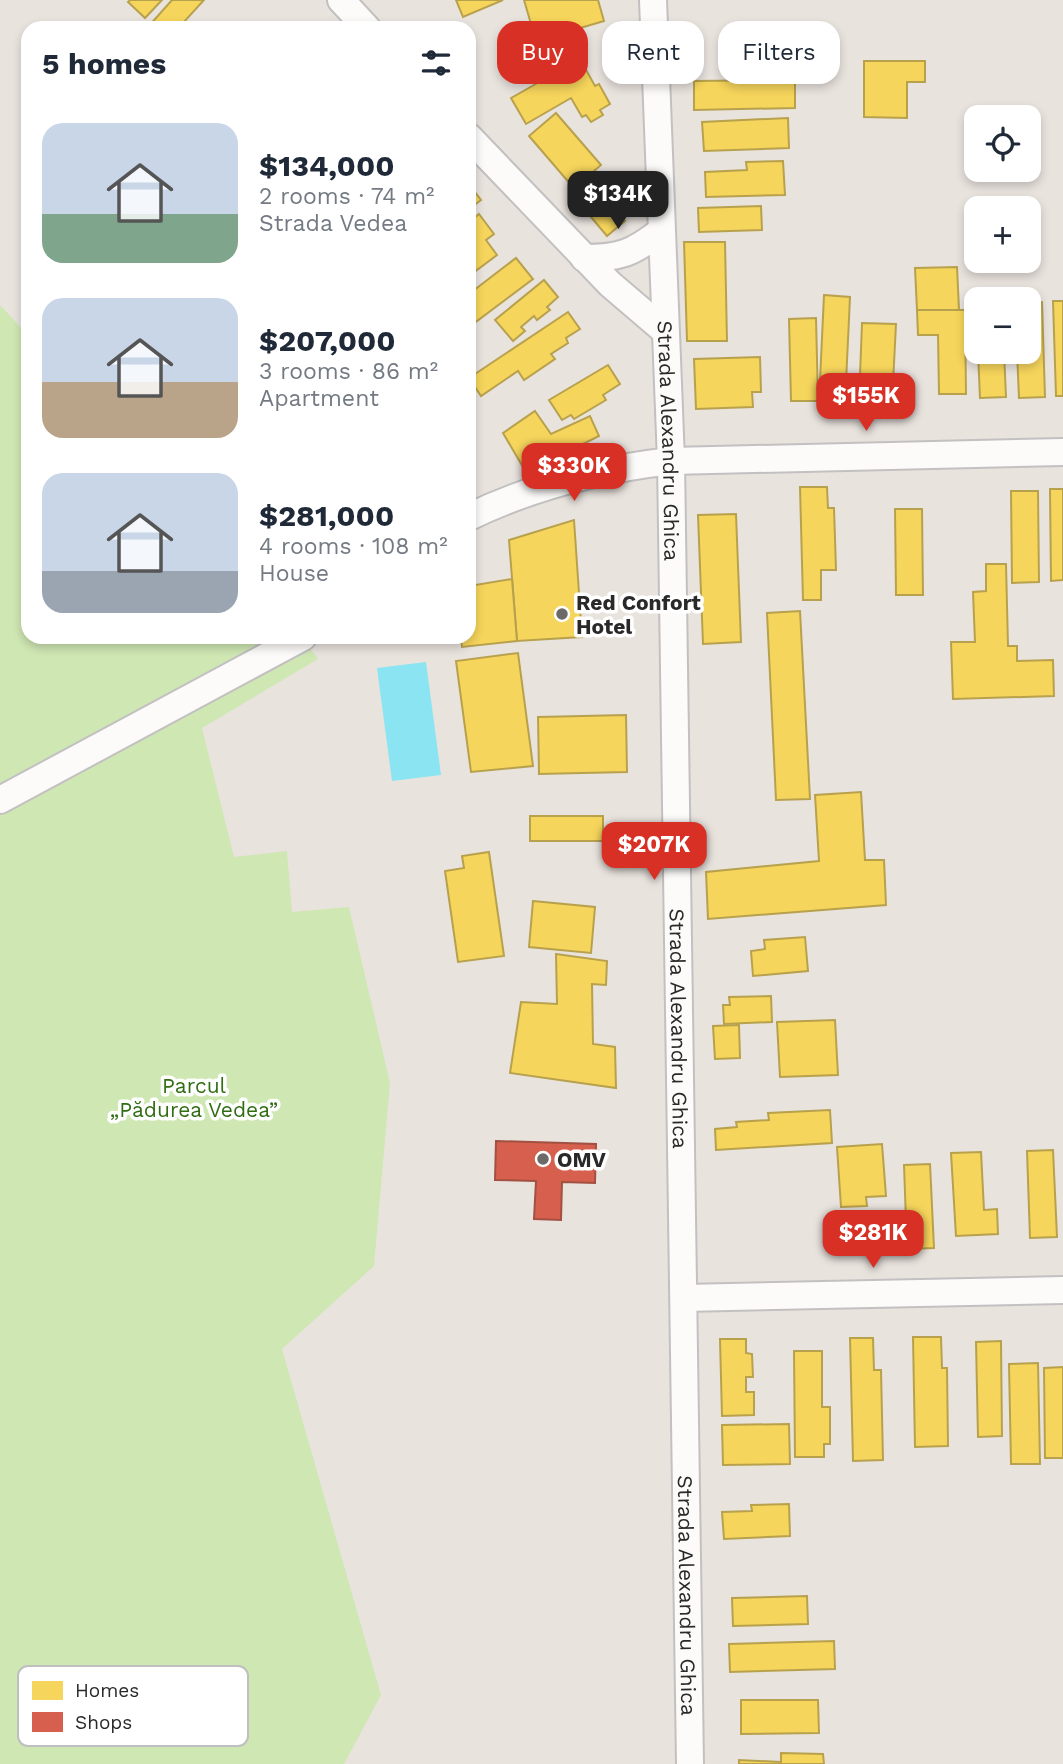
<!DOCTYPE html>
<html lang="en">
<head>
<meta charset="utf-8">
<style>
	:root { --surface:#fff; --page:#f6f6f7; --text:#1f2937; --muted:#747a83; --accent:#d93025 }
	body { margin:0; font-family:"Work Sans",sans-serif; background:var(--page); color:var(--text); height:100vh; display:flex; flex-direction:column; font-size:26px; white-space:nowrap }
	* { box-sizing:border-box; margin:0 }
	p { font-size:23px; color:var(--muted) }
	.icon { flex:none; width:38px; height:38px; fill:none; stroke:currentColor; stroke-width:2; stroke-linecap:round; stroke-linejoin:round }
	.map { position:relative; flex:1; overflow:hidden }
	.details { position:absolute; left:21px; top:21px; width:455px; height:623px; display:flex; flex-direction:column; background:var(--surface); border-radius:21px; box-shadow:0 4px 10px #0003 }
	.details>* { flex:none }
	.top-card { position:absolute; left:497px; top:21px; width:460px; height:63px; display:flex; gap:14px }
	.controls { position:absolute; left:964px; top:105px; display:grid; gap:14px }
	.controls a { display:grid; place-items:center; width:77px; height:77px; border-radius:14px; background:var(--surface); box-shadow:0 4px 10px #0003; font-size:35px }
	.price { position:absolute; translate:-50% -60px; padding:0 16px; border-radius:14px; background:var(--accent); color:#fff; font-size:23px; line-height:46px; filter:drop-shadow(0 2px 4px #0008) }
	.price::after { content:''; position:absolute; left:50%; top:42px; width:21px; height:16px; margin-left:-10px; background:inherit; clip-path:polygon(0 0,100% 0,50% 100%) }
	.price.on { background:#222; color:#fff }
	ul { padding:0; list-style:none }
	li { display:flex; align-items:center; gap:21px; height:175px; padding:0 21px }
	li span { display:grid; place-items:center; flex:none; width:196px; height:140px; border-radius:21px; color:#555 }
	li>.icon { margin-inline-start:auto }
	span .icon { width:84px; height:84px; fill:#fffc; stroke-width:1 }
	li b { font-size:30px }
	h2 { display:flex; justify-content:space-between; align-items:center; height:84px; padding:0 21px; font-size:30px }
	.chip { padding:0 24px; border-radius:21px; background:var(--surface); box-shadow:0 4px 10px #0003; font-size:24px; line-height:63px }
	.chip.on { background:var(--accent); color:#fff }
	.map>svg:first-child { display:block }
	.green { fill:#cfe7b3 }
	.water { fill:#8ae4f2 }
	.homes { fill:#f6d55c; stroke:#b8a14d; stroke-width:2 }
	.shops { fill:#d6604d; stroke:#a25042; stroke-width:2 }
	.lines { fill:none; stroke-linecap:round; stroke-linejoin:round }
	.street-casing { stroke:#c2c0c0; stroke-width:30 }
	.street { stroke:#fcfbfa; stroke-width:26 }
	.poi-dot { fill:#6c6a68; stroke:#fff; stroke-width:2.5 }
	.labels { text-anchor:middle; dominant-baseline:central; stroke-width:7; stroke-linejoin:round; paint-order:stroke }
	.street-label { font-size:21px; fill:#292929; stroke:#fff }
	.poi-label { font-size:21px; font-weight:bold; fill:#292929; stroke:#fff; text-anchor:start }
	.park-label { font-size:21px; fill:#316d13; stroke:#fff }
	.key { fill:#fff; stroke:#bfbfbf; stroke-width:2 }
	.key-label { font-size:19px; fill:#292929 }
</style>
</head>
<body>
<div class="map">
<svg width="1063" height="1764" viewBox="0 0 1063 1764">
	<rect width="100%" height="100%" fill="#e9e3de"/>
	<polygon class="green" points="0,305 28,335 28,637 302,637 318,659 202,728 234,857 287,851 292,912 349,907 390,1083 374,1266 282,1349 381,1695 344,1764 0,1764"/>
	<polygon class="water" points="426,662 441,775 392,781 377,668"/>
	<g class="homes">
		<polygon points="130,0 162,0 145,18 128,2"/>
		<polygon points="172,0 204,0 182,24 185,28 147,28"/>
		<polygon points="456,0 503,0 463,17"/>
		<polygon points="524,0 598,0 604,21 536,41"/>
		<polygon points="808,27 810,57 727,57 727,37 770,34 769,28"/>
		<polygon points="580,59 595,86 599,84 610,104 600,110 603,115 591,122 586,115 582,117 571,98 526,124 511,98"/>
		<polygon points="864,61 925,61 925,82 907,82 907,118 864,117"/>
		<polygon points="795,80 795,108 694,110 694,81"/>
		<polygon points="556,113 601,165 594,171 604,183 597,189 625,221 607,236 580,204 584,200 529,136"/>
		<polygon points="788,118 789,148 704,151 702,122"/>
		<polygon points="783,161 785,195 706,197 705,172 747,170 746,162"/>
		<polygon points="469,184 481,200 469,209"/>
		<polygon points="761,206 762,230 699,232 698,208"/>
		<polygon points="479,214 494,234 486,240 497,255 469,276 469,222"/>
		<polygon points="684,242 725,242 727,341 687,341"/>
		<polygon points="516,258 533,279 473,324 469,319 469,294"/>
		<polygon points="957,267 959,310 917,310 915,268"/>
		<polygon points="544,280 558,297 547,307 550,310 537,320 534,316 521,327 525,331 513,341 495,320"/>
		<polygon points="824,295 850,297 845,404 819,402"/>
		<polygon points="1053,301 1063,301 1063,396 1056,396"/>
		<polygon points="1042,302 1045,397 1019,398 1017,352 1029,352 1029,303"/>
		<polygon points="917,310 965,310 966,394 939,394 938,335 918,335"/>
		<polygon points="568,312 580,329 566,338 568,343 551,354 555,359 524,380 518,371 481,396 469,378"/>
		<polygon points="816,318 818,401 791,401 789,319"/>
		<polygon points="862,323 896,324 892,403 859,402"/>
		<polygon points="978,352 1004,352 1006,397 980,398"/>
		<polygon points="760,357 761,392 752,392 753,407 696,409 694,359"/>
		<polygon points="608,365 620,384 603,395 606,400 574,419 571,415 562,420 549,400"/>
		<polygon points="535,411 551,434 590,416 599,436 563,454 567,462 530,479 503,433"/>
		<polygon points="800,487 827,487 828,508 834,508 836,570 821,570 821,600 803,600"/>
		<polygon points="1050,489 1063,489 1063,580 1051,581"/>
		<polygon points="1011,491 1038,491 1039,582 1012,583"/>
		<polygon points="895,509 922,509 923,595 896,595"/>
		<polygon points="736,514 741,642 703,644 698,515"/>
		<polygon points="574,520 582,637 517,641 509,540"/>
		<polygon points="986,564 1006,564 1008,646 1017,646 1017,661 1053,660 1054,696 953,699 951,642 975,642 973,592 986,591"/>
		<polygon points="512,579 517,641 462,647 461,637 469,637 469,586"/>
		<polygon points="800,611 810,799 776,800 767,613"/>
		<polygon points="518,653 533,766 471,772 456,661"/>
		<polygon points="626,715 627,772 539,774 538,717"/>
		<polygon points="861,792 865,860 884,860 886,905 708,919 706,872 819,861 815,795"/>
		<rect x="530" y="816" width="73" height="25"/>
		<polygon points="489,852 504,956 458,962 445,871 464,868 462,856"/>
		<polygon points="533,901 595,907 591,953 529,947"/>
		<polygon points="805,937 808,971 753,976 751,951 765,949 764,940"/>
		<polygon points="556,954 607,961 606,985 592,984 593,1044 615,1047 616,1088 510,1073 521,1002 557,1004"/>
		<polygon points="771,996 772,1022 724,1024 723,1005 730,1005 729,997"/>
		<polygon points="835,1020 838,1075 780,1077 777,1022"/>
		<polygon points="739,1025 740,1058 715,1059 713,1026"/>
		<polygon points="830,1110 832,1143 716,1150 715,1129 737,1127 736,1122 769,1120 768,1113"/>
		<polygon points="882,1144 886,1196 866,1197 867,1206 841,1207 837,1147"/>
		<polygon points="1053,1150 1057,1237 1030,1238 1027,1151"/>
		<polygon points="981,1152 984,1210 997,1209 998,1234 956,1236 951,1153"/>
		<polygon points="930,1164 934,1248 907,1249 904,1165"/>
		<polygon points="913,1337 941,1337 942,1368 947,1368 948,1446 915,1447"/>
		<polygon points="850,1338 873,1338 874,1370 881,1370 883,1460 853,1461"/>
		<polygon points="720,1339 746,1339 746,1353 752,1354 753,1377 746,1377 746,1392 754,1392 754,1415 722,1416"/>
		<polygon points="1001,1341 1002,1436 978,1437 976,1342"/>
		<polygon points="794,1351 822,1351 822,1407 830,1407 830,1444 824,1444 824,1457 795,1457"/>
		<polygon points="1038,1363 1040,1464 1011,1464 1009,1364"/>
		<polygon points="1063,1367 1063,1458 1045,1458 1044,1368"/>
		<polygon points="789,1424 790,1464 723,1465 722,1425"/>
		<polygon points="789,1504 790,1536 724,1539 722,1512 752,1511 751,1505"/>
		<polygon points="807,1596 808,1624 733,1626 732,1598"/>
		<polygon points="834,1641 835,1669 730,1672 729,1644"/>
		<polygon points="741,1700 818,1700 819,1733 741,1734"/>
		<polygon points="781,1753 823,1754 824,1764 739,1764 739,1760 781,1762"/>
	</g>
	<polygon class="shops" points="496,1141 596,1144 595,1183 562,1182 561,1220 534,1219 536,1181 495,1180"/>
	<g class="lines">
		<defs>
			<g id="street">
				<polyline points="341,0 367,28"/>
				<path id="s1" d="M 653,0 L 671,461 L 690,1764"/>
				<polyline points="469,137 610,284 665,331"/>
				<path d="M 584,258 C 620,258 633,253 661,231"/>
				<path d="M 469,517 C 533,486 601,469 671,461 L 1063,452"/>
				<polyline points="0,800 303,637"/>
				<polyline points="684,1298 1063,1290"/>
			</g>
		</defs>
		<use href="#street" class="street-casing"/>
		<use href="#street" class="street"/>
	</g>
	<g class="poi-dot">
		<circle cx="562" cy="614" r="7"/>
		<circle cx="543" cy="1159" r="7"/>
	</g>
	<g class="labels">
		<g class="street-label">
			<text stroke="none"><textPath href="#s1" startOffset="441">Strada Alexandru Ghica</textPath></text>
			<text stroke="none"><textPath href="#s1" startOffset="1029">Strada Alexandru Ghica</textPath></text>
			<text stroke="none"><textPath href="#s1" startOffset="1596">Strada Alexandru Ghica</textPath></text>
		</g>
		<g class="poi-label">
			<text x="576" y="602">Red Confort<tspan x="576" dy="24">Hotel</tspan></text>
			<text x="557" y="1159">OMV</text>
		</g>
		<g class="park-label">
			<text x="194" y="1085">Parcul<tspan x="194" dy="24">„Pădurea Vedea”</tspan></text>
		</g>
	</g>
	<rect x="18" y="1666" width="230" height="80" rx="10" class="key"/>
	<rect x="32" y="1681" width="31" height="19" fill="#f6d55c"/>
	<rect x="32" y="1712" width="31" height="20" fill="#d6604d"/>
	<g class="key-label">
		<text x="75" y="1697">Homes</text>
		<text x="75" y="1729">Shops</text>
	</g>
</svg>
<div class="controls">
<a><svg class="icon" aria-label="locate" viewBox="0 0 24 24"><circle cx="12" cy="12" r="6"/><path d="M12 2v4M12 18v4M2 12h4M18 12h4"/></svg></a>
<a>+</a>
<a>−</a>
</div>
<b class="price on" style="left:618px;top:231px">$134K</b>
<b class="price" style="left:866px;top:433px">$155K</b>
<b class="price" style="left:574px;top:503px">$330K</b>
<b class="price" style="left:654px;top:882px">$207K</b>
<b class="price" style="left:873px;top:1270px">$281K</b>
<div class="top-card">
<a class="chip on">Buy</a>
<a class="chip">Rent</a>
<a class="chip">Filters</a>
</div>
<section class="details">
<h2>5 homes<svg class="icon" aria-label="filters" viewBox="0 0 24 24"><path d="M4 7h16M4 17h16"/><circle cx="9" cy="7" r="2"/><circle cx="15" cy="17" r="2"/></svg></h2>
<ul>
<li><span style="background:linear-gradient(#c9d6e8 65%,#7fa58c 0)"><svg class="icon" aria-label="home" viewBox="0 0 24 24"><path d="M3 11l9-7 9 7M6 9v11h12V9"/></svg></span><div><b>$134,000</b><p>2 rooms · 74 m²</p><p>Strada Vedea</p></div></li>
<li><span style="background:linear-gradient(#c9d6e8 60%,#b9a48a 0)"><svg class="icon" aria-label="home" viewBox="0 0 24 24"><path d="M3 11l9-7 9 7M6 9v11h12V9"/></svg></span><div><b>$207,000</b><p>3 rooms · 86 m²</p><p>Apartment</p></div></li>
<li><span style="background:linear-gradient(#c9d6e8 70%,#9aa5b1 0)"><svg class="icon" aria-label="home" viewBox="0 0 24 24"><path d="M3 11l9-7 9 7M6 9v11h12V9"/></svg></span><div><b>$281,000</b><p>4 rooms · 108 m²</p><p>House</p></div></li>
</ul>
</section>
</div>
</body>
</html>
